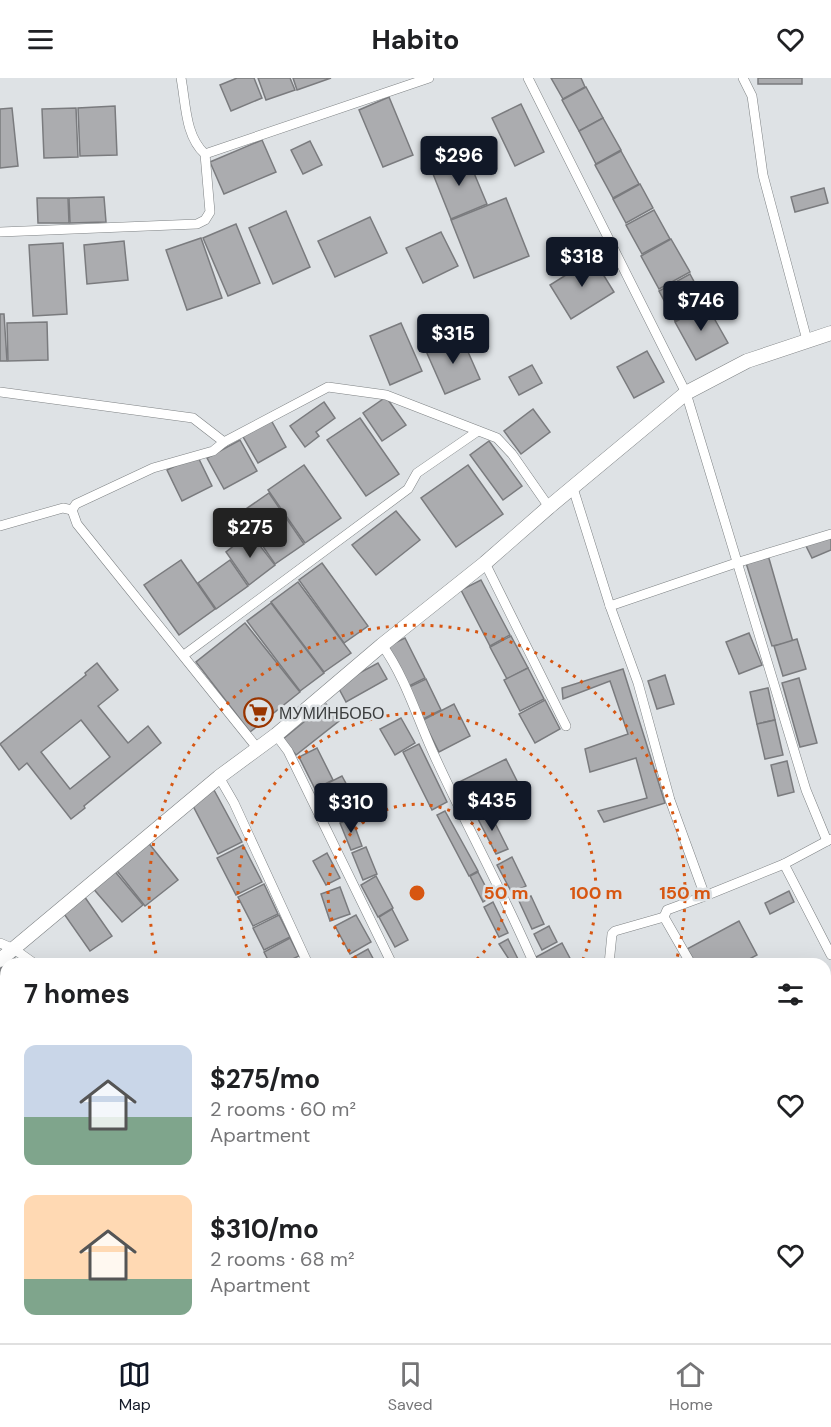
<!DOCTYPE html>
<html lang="en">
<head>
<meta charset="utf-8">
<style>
	:root { --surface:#fff; --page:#f6f6f6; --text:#202124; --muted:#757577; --line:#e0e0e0; --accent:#111827 }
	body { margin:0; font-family:"DM Sans",sans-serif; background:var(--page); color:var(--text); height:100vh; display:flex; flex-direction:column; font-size:22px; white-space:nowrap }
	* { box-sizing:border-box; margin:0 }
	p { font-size:20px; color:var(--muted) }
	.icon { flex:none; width:33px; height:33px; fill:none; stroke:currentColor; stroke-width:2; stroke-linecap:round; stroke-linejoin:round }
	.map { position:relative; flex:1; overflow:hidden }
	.panel { position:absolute; left:0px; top:880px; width:831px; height:386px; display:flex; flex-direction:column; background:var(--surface); border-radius:18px 18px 0 0; box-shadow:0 6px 24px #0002 }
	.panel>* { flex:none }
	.price { position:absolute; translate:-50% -51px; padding:0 14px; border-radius:6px; background:var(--accent); color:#fff; font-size:20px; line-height:39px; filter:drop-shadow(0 2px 3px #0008) }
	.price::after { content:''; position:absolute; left:50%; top:36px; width:18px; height:14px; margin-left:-9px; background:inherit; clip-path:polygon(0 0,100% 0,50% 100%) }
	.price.on { background:#222; color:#fff }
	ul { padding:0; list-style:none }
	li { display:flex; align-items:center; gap:18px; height:150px; padding:0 24px }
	li span { display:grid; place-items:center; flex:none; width:168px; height:120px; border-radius:12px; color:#555 }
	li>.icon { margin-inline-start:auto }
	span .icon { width:72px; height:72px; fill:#fffc; stroke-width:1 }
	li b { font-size:26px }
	h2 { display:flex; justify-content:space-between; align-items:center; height:72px; padding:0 24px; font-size:26px }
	header { display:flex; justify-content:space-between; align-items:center; height:78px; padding:0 24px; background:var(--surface); font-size:27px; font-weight:700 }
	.dock { display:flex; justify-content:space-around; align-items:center; height:84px; border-top:2px solid var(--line); background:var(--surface); font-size:16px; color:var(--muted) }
	.dock a { display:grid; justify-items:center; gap:3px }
	.dock .on { color:var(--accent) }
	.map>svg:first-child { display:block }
	.building { fill:#abacaf; stroke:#7a7b7e; stroke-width:1.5; fill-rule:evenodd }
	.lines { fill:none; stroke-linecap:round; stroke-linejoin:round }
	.street-casing { stroke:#7e8284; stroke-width:10 }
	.secondary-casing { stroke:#7e8284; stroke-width:15 }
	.street { stroke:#fff; stroke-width:9 }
	.secondary { stroke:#fff; stroke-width:14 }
	.ring { fill:none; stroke:#d75611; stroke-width:3; stroke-dasharray:3 6 }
	.labels { text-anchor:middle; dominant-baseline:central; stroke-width:5; stroke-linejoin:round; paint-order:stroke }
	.poi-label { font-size:16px; fill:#3b3d3e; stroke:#dee2e5; text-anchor:start }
	.centre { fill:#d75611; stroke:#dee2e5; stroke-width:3 }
	.ring-label { font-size:18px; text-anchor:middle; font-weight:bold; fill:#d75611; stroke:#dee2e5; stroke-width:5; stroke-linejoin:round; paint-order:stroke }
</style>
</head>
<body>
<header><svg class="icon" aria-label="menu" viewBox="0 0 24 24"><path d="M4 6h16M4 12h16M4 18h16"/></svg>Habito<svg class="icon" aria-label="heart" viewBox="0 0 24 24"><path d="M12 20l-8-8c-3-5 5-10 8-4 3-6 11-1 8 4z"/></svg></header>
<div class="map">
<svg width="831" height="1265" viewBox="0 0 831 1265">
	<rect width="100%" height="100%" fill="#dee2e5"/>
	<g class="building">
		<polygon points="237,0 254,0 262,20 231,33 220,7"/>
		<polygon points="258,0 290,0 295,12 266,22"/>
		<polygon points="293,0 331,0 297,12"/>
		<polygon points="551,0 581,0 585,9 563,21"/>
		<rect x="758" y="0" width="44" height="6"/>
		<polygon points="586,9 603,40 579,53 562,22"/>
		<polygon points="389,19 413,77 383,89 359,32"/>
		<polygon points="521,26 544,74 515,88 492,40"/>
		<polygon points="115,28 117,77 80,78 78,30"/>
		<polygon points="12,30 18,88 0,90 0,31"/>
		<polygon points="76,30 78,79 44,80 42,31"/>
		<polygon points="603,40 621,72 596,86 579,53"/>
		<polygon points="262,62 276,94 224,116 210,84"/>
		<polygon points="310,63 322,87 303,96 291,72"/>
		<polygon points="621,73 639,106 613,120 595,87"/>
		<polygon points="466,76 487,126 451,141 431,91"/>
		<polygon points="640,106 653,130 626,145 613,121"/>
		<polygon points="824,110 828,125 795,134 791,119"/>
		<polygon points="104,119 106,144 70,145 69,120"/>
		<polygon points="37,120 68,120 69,145 38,145"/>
		<polygon points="506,120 529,178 474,200 451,142"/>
		<polygon points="654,132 670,161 642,176 626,147"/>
		<polygon points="286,133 310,189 273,206 249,150"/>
		<polygon points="370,139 387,175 335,199 318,163"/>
		<polygon points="236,146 260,205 228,218 203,160"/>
		<polygon points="441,154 458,188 423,205 406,170"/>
		<polygon points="201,160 222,220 187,232 166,172"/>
		<polygon points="671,161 690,194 659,211 641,178"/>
		<polygon points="124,163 128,202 87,206 84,167"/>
		<polygon points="63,165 67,236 33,238 29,167"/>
		<polygon points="593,180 614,214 571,241 550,207"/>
		<polygon points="690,196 706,226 675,243 659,213"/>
		<polygon points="706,226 728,265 696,282 675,244"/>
		<polygon points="0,236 4,236 7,283 0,283"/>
		<polygon points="47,244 48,282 8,283 7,245"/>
		<polygon points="401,245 422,293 390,307 370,258"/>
		<polygon points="461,258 480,301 445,316 426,273"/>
		<polygon points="647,273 664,304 634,320 617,289"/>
		<polygon points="532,287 542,305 519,317 509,299"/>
		<polygon points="386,319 406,347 382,363 363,335"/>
		<polygon points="324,324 335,340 316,354 319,358 305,369 290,348"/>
		<polygon points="533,331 550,354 521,376 504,353"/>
		<polygon points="360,340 399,396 366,418 327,362"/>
		<polygon points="271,342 286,369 258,385 242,357"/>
		<polygon points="240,362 257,393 224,411 207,380"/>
		<polygon points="489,363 522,408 503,422 470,377"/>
		<polygon points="197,377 212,408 182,423 167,392"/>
		<polygon points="304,387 341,440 305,465 268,412"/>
		<polygon points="468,387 503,436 456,469 421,420"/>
		<polygon points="269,415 304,466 275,486 240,435"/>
		<polygon points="396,433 420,462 376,497 352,467"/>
		<polygon points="250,455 275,487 249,507 226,474"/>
		<polygon points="831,459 831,472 812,480 805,466"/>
		<polygon points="768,477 793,564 772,568 746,485"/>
		<polygon points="181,482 215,531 179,557 144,507"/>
		<polygon points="230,482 248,508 216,531 198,505"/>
		<polygon points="322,485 368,548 344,565 299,502"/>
		<polygon points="481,502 510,557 490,568 461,512"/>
		<polygon points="298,504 351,575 324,594 271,524"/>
		<polygon points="271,525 324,595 300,613 247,543"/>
		<polygon points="245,545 300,614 250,654 196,584"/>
		<polygon points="749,555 762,587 739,596 726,564"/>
		<polygon points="511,558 528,590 507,601 490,569"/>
		<polygon points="405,560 425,600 409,608 388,568"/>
		<polygon points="797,561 806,591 783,598 774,568"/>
		<path d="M 97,585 L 118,612 L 98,628 L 128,665 L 148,648 L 161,665 L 84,728 L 85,730 L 71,741 L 27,685 L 19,692 L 0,666 L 86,597 L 85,595 ZM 81,642 L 110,679 L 70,711 L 41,674 Z"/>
		<polygon points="378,585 387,601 346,624 337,607"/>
		<polygon points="528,590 544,621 520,633 504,602"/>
		<polygon points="623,591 665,725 604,744 598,733 647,720 636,680 590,694 585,671 628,656 610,603 563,621 562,610"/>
		<polygon points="665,597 674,626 657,631 648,603"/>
		<polygon points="799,600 817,665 800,669 782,605"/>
		<polygon points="426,601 441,632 423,641 407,610"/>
		<polygon points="768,610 775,642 757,646 750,614"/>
		<polygon points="545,622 560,651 535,665 519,636"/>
		<polygon points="326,626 339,643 296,677 283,661"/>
		<polygon points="454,626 470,658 439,674 423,642"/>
		<polygon points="401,640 415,665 395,677 380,651"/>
		<polygon points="775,642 783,677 765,681 757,646"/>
		<polygon points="419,666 447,724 432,732 403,674"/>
		<polygon points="317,670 333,702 315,711 299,679"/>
		<polygon points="506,681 521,711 475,735 459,704"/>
		<polygon points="787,683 794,714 778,718 771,687"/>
		<polygon points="342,698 356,724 329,738 316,711"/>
		<polygon points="214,712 242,764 218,776 191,724"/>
		<polygon points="488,731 508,771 496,776 476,737"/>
		<polygon points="445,733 478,793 469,798 437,737"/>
		<polygon points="352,741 362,768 351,772 340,745"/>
		<polygon points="147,763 178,802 145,828 114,789"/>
		<polygon points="243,767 262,804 236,817 217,780"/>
		<polygon points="366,769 377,796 363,802 352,775"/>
		<polygon points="327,775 340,800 326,807 313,783"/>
		<polygon points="512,779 526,808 512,815 497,787"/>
		<polygon points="112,790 143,827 122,844 91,808"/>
		<polygon points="478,794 491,819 483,824 470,798"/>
		<polygon points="376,798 393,830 378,839 361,807"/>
		<polygon points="264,806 278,836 253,848 238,819"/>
		<polygon points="340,809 350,836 330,843 321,816"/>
		<polygon points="789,813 794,824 770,836 765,825"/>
		<polygon points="84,818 112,858 90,873 62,833"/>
		<polygon points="531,818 544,846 532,851 519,823"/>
		<polygon points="493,824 508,855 499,859 484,829"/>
		<polygon points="392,831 408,862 395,869 379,839"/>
		<polygon points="279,837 290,859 264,872 253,850"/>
		<polygon points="356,837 371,864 350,876 335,848"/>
		<polygon points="739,843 757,877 740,886 696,886 687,871"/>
		<polygon points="549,848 557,864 542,872 534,856"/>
		<polygon points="290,860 299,878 282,886 270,886 264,874"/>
		<polygon points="508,861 519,883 512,886 499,866"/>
		<polygon points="562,865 573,886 540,886 536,879"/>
		<polygon points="368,871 376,886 356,886 352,880"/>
		<polygon points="14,879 20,886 6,886 6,904 0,909 0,891"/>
		<polygon points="831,914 831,945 825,933 825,917"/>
		<polygon points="831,1104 831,1137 825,1140 825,1108"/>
		<polygon points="0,1191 6,1197 6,1224 4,1226 0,1222"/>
		<polygon points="14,1260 60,1260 55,1265 12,1265 11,1263"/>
		<polygon points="86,1260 106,1260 108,1265 77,1265"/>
		<polygon points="517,1260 538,1260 539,1265 518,1265"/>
		<polygon points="699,1260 718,1260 722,1265 702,1265"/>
		<polygon points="729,1260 777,1260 772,1265 734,1265"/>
	</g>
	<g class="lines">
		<defs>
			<g id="street">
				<polyline points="528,0 686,315 806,712 827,763 831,761"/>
				<polyline points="743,0 752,18 763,97 807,262"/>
				<polyline points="205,76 429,0"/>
				<path d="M 0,154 L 197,146 L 205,142 L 210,134 L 205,76 C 185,58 186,26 181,0"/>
				<polyline points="0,314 193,340 224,364 328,309 386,317 497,360 512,376 549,429"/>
				<polyline points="224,364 213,373 153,390 76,426 72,432 77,446 258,671"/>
				<polyline points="573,410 610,528 638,605 670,722 705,818 667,832 664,839 691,886"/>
				<polyline points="0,448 63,430 72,432"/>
				<polyline points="485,485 566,648"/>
				<polyline points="610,528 736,485 831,456"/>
				<path d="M 382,567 C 406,600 418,643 435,679 C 467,749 504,816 534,886"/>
				<polyline points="184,577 408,411 417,395 478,353"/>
				<polyline points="276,657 288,673 392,886"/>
				<polyline points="219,699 234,725 308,886"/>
				<polyline points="784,786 831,877"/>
				<polyline points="705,818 784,786 827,763"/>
				<polyline points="0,865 14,871 35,886"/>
				<polyline points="609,886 612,856 615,853 664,839"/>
				<polyline points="825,1045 831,1043"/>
				<polyline points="825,1159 831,1154"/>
				<polyline points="0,1181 6,1186"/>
				<polyline points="236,1260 238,1265"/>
				<polyline points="579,1260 580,1265"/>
			</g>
			<polyline id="secondary" points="0,882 219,699 276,657 382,567 485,485 549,429 686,315 747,283 831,255"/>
		</defs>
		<use href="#street" class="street-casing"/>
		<use href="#secondary" class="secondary-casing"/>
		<use href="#street" class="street"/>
		<use href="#secondary" class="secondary"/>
	</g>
	<g class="ring">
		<path d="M363 886A89 89 0 1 1 471 886"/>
		<path d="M253 886A179 179 0 1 1 581 886"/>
		<path d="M158 884A268 268 0 1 1 676 884"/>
	</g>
	<defs>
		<symbol id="supermarket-ring" viewBox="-11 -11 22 22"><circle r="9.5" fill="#dee2e5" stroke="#993500" stroke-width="1.5"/><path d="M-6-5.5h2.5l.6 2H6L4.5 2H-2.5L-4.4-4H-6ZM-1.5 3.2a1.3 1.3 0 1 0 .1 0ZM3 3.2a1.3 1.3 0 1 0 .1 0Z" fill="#993500"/></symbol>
	</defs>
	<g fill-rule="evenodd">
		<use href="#supermarket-ring" x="242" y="618" width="33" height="33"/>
	</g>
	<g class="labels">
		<g class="poi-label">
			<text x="279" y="635">МУМИНБОБО</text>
		</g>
	</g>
	<circle cx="417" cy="815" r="9" class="centre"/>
	<g class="ring-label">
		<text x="506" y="821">50 m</text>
		<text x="596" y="821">100 m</text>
		<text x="685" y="821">150 m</text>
	</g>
</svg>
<b class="price" style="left:459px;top:109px">$296</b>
<b class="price" style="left:582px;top:210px">$318</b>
<b class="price" style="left:701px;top:254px">$746</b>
<b class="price" style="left:453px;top:287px">$315</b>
<b class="price on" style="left:250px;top:481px">$275</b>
<b class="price" style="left:492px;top:754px">$435</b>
<b class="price" style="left:351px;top:756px">$310</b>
<section class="panel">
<h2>7 homes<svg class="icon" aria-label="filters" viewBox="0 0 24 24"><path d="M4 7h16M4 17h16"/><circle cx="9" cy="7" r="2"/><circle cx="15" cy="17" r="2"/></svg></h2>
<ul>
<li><span style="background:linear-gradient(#c9d6e8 60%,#7fa58c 0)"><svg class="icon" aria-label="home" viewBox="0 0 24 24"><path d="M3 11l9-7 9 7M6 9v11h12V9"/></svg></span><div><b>$275/mo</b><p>2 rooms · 60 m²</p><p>Apartment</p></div><svg class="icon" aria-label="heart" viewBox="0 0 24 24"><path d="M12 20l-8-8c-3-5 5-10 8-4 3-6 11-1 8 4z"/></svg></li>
<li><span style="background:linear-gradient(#ffd9b3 70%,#7fa58c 0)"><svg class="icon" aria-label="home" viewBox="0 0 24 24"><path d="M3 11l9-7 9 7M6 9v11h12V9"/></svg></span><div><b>$310/mo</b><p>2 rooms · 68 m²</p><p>Apartment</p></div><svg class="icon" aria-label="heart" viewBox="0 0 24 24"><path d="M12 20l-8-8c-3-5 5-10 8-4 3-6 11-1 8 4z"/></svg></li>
</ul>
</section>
</div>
<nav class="dock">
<a class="on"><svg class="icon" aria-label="map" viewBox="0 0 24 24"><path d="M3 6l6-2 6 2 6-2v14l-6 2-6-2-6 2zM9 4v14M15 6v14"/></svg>Map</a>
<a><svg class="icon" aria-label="saved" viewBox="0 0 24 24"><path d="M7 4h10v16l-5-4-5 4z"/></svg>Saved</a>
<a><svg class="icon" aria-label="home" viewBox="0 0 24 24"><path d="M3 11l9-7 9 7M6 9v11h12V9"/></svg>Home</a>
</nav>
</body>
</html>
